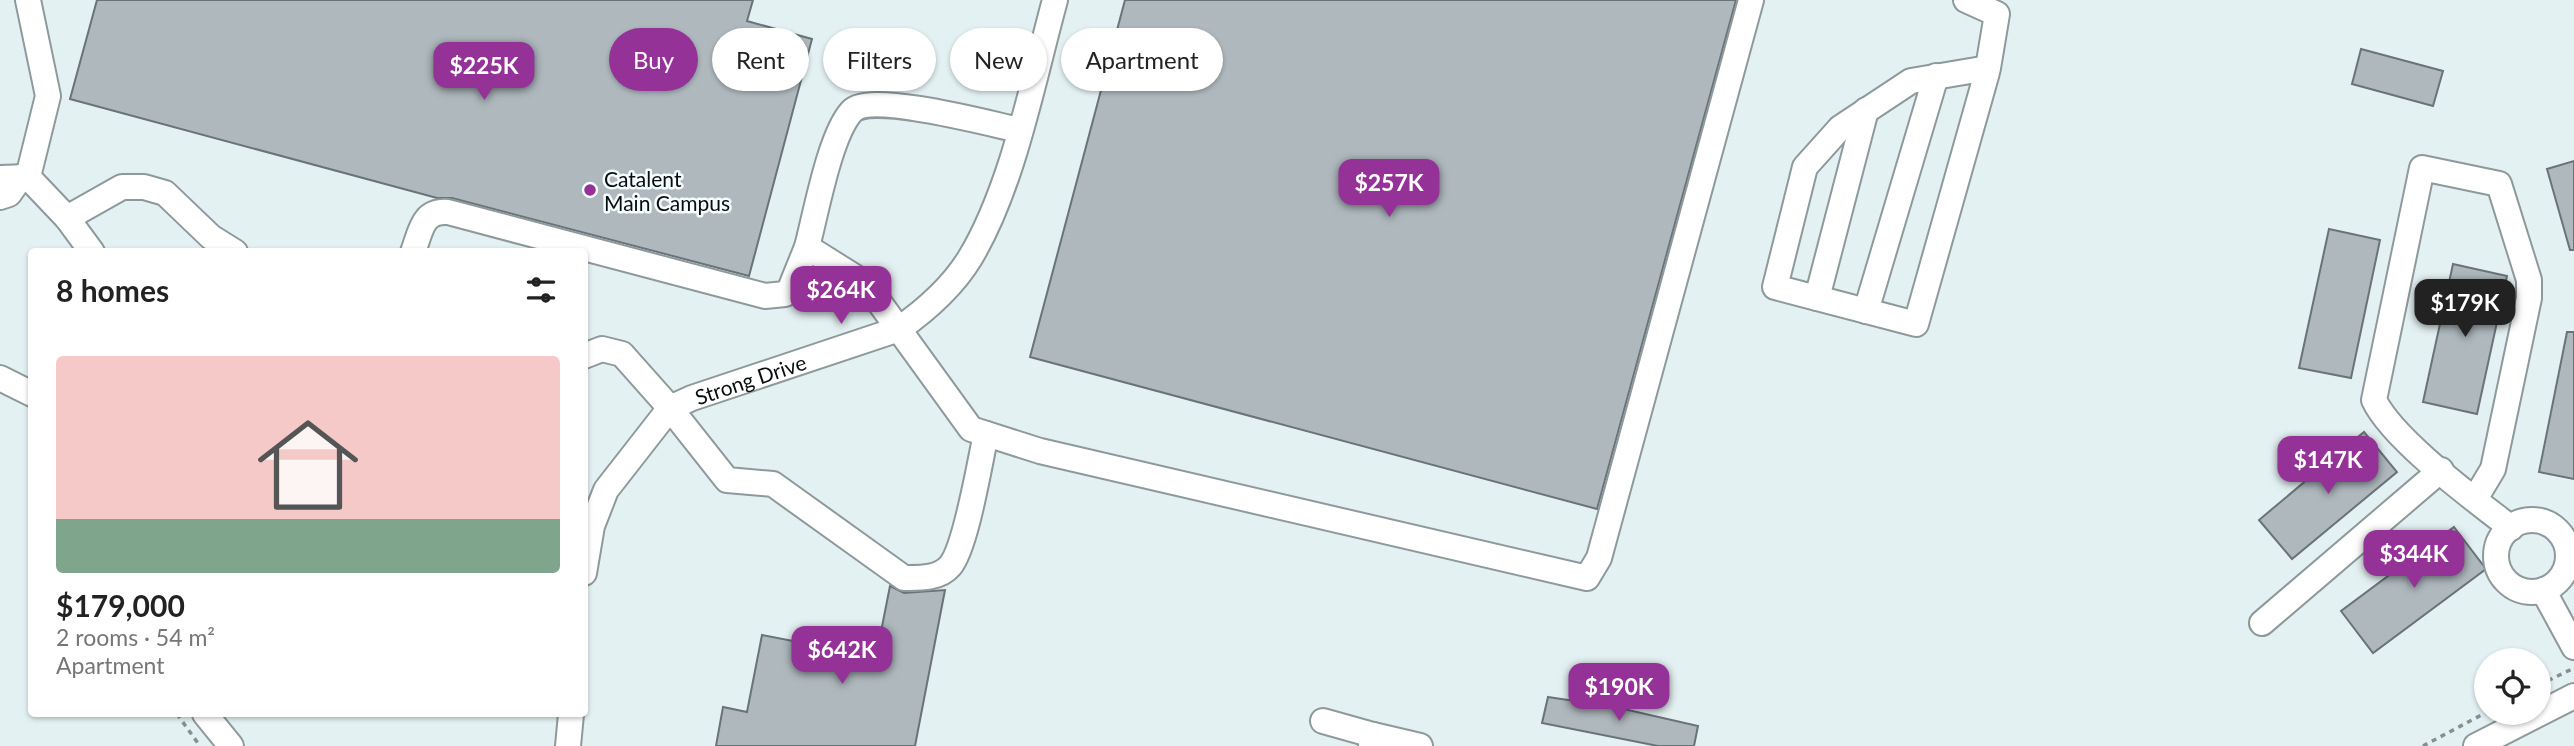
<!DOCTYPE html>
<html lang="en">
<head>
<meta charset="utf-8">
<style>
	:root { --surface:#fff; --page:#f6f6f6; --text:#222; --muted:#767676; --accent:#943298 }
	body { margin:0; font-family:Lato,sans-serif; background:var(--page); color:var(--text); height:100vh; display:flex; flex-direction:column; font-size:26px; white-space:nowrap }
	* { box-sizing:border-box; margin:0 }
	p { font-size:23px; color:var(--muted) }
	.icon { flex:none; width:38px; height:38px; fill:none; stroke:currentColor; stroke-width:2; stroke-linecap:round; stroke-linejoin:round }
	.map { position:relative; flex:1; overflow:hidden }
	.sheet { position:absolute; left:28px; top:248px; width:560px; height:469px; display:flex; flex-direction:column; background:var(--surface); border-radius:7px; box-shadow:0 2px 5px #0004 }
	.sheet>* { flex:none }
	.hud { position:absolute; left:609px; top:28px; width:665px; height:63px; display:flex; gap:14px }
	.tools { position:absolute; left:2474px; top:648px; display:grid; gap:14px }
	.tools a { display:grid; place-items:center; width:77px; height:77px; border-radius:50%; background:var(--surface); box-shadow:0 2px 5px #0004; font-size:35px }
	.price { position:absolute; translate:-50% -60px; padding:0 16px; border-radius:14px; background:var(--accent); color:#fff; font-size:23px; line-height:46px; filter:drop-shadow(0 2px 4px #0008) }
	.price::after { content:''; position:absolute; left:50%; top:42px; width:21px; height:16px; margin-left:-10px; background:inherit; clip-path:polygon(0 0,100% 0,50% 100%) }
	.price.on { background:#222; color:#fff }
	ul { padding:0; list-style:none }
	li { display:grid; align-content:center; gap:14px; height:371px; padding:0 28px }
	li span { display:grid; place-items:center; height:217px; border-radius:7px; color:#555 }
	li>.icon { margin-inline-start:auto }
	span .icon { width:126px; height:126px; fill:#fffc; stroke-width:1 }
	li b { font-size:30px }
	h2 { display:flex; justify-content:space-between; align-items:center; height:84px; padding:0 28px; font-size:30px }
	.pill { padding:0 24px; border-radius:32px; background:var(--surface); box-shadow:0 2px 5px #0004; font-size:24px; line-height:63px }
	.pill.on { background:var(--accent); color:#fff }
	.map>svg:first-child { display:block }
	.building { fill:#aeb8bd; stroke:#6a7378; stroke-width:2 }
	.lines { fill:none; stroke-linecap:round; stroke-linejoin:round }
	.minor-casing { stroke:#8e999b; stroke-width:28 }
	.path { stroke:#868f90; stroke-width:3.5; stroke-dasharray:5 5; stroke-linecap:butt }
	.minor { stroke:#fff; stroke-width:24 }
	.poi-dot { fill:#943298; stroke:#f3fdff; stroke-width:2.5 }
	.labels { text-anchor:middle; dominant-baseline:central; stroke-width:5; stroke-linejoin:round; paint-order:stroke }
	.poi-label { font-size:21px; fill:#090d0e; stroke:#f3fdff; text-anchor:start }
	.street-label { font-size:21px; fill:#090d0e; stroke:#f3fdff }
</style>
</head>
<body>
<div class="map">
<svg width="2574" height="746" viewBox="0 0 2574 746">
	<rect width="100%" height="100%" fill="#e4f1f2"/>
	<g class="building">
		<polygon points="97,0 753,0 747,21 812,39 749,276 452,198 437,198 70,99"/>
		<polygon points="1125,0 1736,0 1597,509 1030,357"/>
		<polygon points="2361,49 2443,71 2433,106 2352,84"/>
		<polygon points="2574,161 2574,250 2570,250 2547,169"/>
		<polygon points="2329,229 2380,240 2351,378 2299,368"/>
		<polygon points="2453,264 2507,276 2477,414 2423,402"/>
		<polygon points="2567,332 2574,332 2574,479 2539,472"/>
		<polygon points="2364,432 2397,472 2292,559 2259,520"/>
		<polygon points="2454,527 2486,569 2373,653 2341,611"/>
		<polygon points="890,586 904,593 945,590 915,746 716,746 723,707 747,712 762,635 876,657"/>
		<polygon points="1548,697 1615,707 1698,726 1694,746 1658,746 1542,723"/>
	</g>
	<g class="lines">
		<defs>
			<g id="minor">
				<polyline points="1966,0 1997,14 1988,68 1986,76 1916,324 1775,287 1805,167 1840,128 1911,81 1988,68"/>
				<path d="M 1019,130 C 991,124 871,92 852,111 C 830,134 816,213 807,247 L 866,284 L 971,429 L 1040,451 L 1587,578 L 1599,558 L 1751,0"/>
				<polyline points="28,177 48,96 28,0"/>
				<polyline points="0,178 28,177 67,218 92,252"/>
				<polyline points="0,197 9,194 21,177"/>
				<polyline points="67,218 122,187 144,187 165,193 211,237 235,252"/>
				<path d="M 413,252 C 421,231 422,210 448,212 L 765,296 L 785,294 L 790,289 L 807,247"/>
				<polyline points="1817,298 1866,110"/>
				<polyline points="1866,311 1936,76"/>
				<path d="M 584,356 L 602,349 L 622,354 L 670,408 L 727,480 L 773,484 L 904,578 C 919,578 939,579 950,566 C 966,548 980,461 986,434"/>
				<polyline points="0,378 32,394"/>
				<path d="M 2475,499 L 2493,469 L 2529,298 L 2529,280 L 2499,184 L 2422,168 L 2374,400 C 2393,440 2474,499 2511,528"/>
				<circle cx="2532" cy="556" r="36"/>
				<path id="s1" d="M 584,573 L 592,526 L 606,490 L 670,408 L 692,398 L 899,329 C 926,310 953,286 970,258 C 1013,187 1033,80 1055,0"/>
				<polyline points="2543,590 2574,647"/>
				<polyline points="2262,623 2441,470"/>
				<polyline points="205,714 231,746"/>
				<polyline points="1323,721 1373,735 1371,746"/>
				<polyline points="1373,735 1420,746"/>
				<polyline points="568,746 571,714"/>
				<polyline points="2476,746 2574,696"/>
			</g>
		</defs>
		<use href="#minor" class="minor-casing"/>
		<g class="path">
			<polyline points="2539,685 2572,669"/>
			<polyline points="177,714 200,746"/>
			<polyline points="2423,746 2487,712"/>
		</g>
		<use href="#minor" class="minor"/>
	</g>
	<circle class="poi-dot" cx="590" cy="190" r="7"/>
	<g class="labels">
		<g class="poi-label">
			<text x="604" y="178">Catalent<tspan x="604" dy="24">Main Campus</tspan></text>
		</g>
		<g class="street-label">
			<text stroke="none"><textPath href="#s1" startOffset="276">Strong Drive</textPath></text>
		</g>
	</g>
</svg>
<div class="tools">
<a><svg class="icon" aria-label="locate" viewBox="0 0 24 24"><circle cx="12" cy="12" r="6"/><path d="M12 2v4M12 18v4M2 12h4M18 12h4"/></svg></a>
</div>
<b class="price" style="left:484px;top:102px">$225K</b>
<b class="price" style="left:1389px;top:219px">$257K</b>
<b class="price" style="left:841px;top:326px">$264K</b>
<b class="price on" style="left:2465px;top:339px">$179K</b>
<b class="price" style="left:2328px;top:496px">$147K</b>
<b class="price" style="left:2414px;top:590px">$344K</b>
<b class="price" style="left:842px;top:686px">$642K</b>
<b class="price" style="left:1619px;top:723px">$190K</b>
<div class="hud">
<a class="pill on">Buy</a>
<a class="pill">Rent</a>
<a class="pill">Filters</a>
<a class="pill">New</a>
<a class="pill">Apartment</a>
</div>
<section class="sheet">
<h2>8 homes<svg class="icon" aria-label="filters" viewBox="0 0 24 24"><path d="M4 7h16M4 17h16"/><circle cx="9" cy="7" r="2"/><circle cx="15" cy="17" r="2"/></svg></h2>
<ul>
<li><span style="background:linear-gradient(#f6c9c9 75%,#7fa58c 0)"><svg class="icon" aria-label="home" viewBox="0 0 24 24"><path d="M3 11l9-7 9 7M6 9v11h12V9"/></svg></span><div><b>$179,000</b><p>2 rooms · 54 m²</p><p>Apartment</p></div></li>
</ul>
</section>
</div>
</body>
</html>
